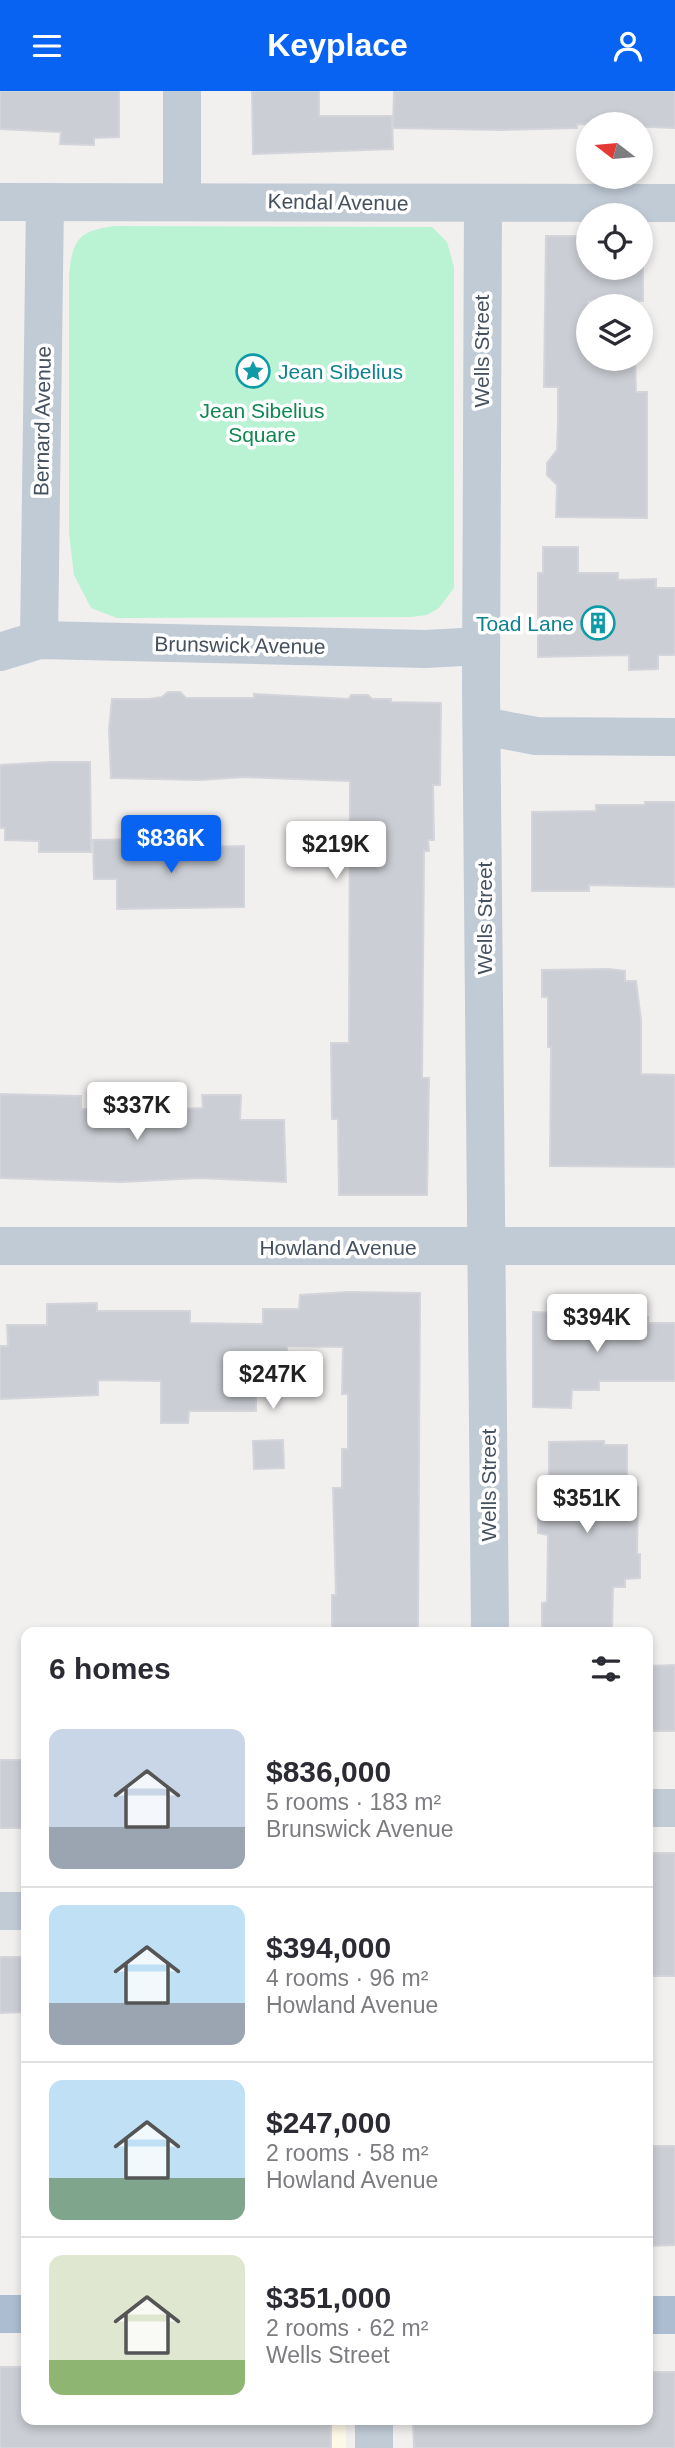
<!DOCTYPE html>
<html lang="en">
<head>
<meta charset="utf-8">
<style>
	:root { --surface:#fff; --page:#f2f2f3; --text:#2b2b33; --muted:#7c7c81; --line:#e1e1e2; --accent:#0863f3 }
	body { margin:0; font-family:Helvetica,sans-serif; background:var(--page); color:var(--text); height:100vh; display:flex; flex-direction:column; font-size:26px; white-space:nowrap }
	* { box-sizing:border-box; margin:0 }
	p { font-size:23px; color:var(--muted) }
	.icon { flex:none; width:38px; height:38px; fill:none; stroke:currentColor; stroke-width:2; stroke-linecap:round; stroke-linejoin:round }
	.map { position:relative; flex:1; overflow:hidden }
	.side { position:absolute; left:21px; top:1536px; width:632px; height:798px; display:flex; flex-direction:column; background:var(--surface); border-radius:14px; box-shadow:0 4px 10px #0003 }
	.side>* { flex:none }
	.needle { width:46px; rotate:286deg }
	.controls { position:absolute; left:576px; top:21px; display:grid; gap:14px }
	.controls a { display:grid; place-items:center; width:77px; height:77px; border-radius:50%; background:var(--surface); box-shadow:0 4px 10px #0003; font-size:35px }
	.price { position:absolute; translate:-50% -60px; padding:0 16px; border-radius:7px; background:#fff; color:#222; font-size:23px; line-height:46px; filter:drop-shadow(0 2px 4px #0008) }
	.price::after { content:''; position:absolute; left:50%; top:42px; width:21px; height:16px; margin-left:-10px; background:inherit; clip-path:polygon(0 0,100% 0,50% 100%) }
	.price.active { background:var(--accent); color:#fff }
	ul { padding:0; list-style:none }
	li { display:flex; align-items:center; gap:21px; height:175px; padding:0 28px }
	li+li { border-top:2px solid var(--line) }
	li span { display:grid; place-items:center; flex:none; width:196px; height:140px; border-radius:14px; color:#555 }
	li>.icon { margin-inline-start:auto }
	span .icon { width:84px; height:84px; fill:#fffc; stroke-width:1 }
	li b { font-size:30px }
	h2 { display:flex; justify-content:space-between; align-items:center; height:84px; padding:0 28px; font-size:30px }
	header { display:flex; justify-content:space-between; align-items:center; height:91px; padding:0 28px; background:var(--accent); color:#fff; font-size:32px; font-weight:600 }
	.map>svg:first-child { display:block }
	.commercial { fill:#fef8e7 }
	.green { fill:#baf3d3 }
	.building { fill:#cbced4; stroke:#d3d5db; stroke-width:2 }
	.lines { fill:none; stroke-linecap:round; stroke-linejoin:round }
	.minor { stroke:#c1cbd6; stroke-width:38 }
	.major { stroke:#acbdd1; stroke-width:38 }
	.labels { text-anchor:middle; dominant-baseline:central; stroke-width:7; stroke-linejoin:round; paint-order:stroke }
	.street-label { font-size:21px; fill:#45515f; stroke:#fff }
	.culture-label { font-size:21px; fill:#0d838f; stroke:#fff; text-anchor:start }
	.park-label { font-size:21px; fill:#0e8851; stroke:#fff }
</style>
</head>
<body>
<header><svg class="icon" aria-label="menu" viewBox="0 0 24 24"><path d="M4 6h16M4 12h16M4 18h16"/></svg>Keyplace<svg class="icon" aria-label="person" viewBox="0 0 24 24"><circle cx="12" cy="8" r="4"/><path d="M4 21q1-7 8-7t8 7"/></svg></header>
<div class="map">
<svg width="675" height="2357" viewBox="0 0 675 2357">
	<rect width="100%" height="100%" fill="#f2efef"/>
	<rect class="commercial" x="256" y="2329" width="90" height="28"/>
	<path class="green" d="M 115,135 L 432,136 L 447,151 L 454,176 L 454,497 L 439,517 L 427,524 L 411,526 L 117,527 L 91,517 L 74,484 L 69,443 L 69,183 C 73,147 79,140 115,135 Z"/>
	<g class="building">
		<polygon points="0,0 119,0 119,46 94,47 94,54 60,53 61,41 0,38"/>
		<polygon points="252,0 319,0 319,25 392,25 393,58 253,63"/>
		<polygon points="394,0 675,0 675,37 577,33 577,37 502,39 393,37"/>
		<polygon points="546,145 588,145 588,177 643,177 643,210 588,210 588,268 635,268 636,301 647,301 647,427 556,426 557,394 547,384 547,372 557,359 558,332 558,296 544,296"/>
		<polygon points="543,456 578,456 578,482 618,482 618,489 656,488 656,497 675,497 675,564 658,564 658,578 629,579 629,564 538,566 538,482 543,482"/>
		<polygon points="168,601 180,601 186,607 254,607 254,603 349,608 351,604 368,604 372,608 391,608 391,611 441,612 440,694 433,694 434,749 428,749 429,760 424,760 422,987 429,987 427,1104 339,1104 338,1028 332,1028 331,952 349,952 350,690 244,686 200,689 111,687 109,638 112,608 149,608 162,606"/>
		<polygon points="50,671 90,671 91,761 39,761 39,750 5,749 5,737 0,737 0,674"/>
		<polygon points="645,711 675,711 675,796 589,794 589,800 532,800 532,721 596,720 596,714 645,714"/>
		<polygon points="143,748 143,757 244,755 244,816 117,818 117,788 94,788 93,749"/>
		<polygon points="608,878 625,880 625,890 636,890 641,929 641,983 675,984 675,1076 550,1075 551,956 548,956 548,906 542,906 542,879"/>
		<polygon points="0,1003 81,1005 81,1018 142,1020 203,1017 202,1004 241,1004 240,1029 284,1029 286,1091 199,1087 122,1091 0,1087"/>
		<polygon points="348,1201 420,1202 418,1537 410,1537 410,1542 332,1539 332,1504 336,1504 333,1397 342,1397 342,1358 348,1358 348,1303 342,1303 343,1256 287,1255 287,1281 256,1281 256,1320 189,1320 188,1332 161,1332 161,1290 98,1289 98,1304 0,1308 0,1255 8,1255 7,1234 47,1234 47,1213 97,1212 97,1220 190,1220 190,1232 263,1233 263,1218 299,1218 300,1204"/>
		<polygon points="533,1221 648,1226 648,1232 675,1232 675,1290 599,1290 599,1299 572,1299 571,1317 533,1316"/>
		<polygon points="283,1349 284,1377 254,1378 253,1350"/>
		<polygon points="604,1350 604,1354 627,1354 627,1396 638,1396 637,1463 640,1463 640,1487 625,1488 625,1496 613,1496 612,1542 542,1542 542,1512 547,1511 548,1444 538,1442 538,1391 549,1391 549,1351"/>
		<polygon points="675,1574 675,1640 648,1640 648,1575"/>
		<rect x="0" y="1669" width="26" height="68"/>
		<rect x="648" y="1762" width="27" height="123"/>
		<polygon points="0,1866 26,1866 26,1921 0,1922"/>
		<polygon points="648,2055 675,2055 675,2154 648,2155"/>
		<polygon points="0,2276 26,2276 26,2329 331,2329 331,2357 0,2357"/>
		<polygon points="648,2281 675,2281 675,2357 414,2357 413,2329 648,2329"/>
	</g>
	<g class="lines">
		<g class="minor">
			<polyline points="182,109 182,0"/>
			<polyline points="0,111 675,112"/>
			<polyline points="483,113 481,597 490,1542"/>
			<polyline points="39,549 45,111"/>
			<polyline points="0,561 39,549 425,558 481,555"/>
			<polyline points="483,635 536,645 675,646"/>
			<polyline points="0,1155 675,1155"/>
			<polyline points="648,1717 675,1717"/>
			<polyline points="0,1820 26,1820"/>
			<polyline points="374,2357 374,2329"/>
		</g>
		<g class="major">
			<polyline points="0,2223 26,2223"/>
			<polyline points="648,2224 675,2224"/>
		</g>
	</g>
	<defs>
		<symbol id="sight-ring" viewBox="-11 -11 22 22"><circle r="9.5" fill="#fff" stroke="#0f9aa8" stroke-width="1.5"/><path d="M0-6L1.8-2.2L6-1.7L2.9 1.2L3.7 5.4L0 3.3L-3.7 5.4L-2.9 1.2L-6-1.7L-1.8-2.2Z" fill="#0f9aa8"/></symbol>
		<symbol id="building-ring" viewBox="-11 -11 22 22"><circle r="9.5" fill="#fff" stroke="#0f9aa8" stroke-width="1.5"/><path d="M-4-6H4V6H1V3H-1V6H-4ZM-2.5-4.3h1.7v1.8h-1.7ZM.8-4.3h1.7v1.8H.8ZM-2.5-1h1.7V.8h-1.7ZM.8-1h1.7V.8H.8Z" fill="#0f9aa8"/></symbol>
	</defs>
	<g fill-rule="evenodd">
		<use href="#sight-ring" x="234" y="261" width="38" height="38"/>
		<use href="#building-ring" x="579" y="513" width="38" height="38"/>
	</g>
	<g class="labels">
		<g class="street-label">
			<text transform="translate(338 111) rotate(1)">Kendal Avenue</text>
			<text transform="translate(481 260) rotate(-90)">Wells Street</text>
			<text transform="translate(42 330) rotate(-89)">Bernard Avenue</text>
			<text transform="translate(240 554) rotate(1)">Brunswick Avenue</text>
			<text transform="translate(484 827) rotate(-90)">Wells Street</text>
			<text x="338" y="1156">Howland Avenue</text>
			<text transform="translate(488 1394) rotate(-90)">Wells Street</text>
		</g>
		<g class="culture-label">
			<text x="278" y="280">Jean Sibelius</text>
			<text x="574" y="532" text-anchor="end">Toad Lane</text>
		</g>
		<g class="park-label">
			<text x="262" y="319">Jean Sibelius<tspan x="262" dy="24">Square</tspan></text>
		</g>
	</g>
</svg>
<div class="controls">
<a><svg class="needle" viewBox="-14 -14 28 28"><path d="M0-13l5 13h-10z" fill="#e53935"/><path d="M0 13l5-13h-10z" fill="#7c7c81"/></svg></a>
<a><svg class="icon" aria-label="locate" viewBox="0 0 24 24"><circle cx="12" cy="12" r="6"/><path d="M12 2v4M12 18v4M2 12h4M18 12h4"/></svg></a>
<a><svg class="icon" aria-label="layers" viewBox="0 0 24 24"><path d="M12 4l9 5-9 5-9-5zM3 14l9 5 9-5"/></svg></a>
</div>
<b class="price active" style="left:171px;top:784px">$836K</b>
<b class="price" style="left:336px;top:790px">$219K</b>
<b class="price" style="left:137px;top:1051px">$337K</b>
<b class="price" style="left:597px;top:1263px">$394K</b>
<b class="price" style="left:273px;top:1320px">$247K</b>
<b class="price" style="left:587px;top:1444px">$351K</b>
<section class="side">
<h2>6 homes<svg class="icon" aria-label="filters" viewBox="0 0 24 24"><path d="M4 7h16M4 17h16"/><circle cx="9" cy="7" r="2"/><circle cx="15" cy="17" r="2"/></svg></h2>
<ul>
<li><span style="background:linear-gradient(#c9d6e8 70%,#9aa5b1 0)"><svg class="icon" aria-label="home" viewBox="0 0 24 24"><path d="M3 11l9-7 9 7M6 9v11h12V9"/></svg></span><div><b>$836,000</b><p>5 rooms · 183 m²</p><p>Brunswick Avenue</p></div></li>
<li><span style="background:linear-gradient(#bfe0f5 70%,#9aa5b1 0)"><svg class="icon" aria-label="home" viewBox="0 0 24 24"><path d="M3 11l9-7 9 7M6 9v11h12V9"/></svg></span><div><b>$394,000</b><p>4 rooms · 96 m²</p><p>Howland Avenue</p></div></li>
<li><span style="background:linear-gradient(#bfe0f5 70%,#7fa58c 0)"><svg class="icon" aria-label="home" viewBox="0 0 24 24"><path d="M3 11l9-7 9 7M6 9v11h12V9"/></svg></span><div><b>$247,000</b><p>2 rooms · 58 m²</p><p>Howland Avenue</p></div></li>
<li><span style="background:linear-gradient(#dfe7d0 75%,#8fb573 0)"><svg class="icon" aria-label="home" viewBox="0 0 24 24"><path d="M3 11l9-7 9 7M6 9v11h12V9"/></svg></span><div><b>$351,000</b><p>2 rooms · 62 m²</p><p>Wells Street</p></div></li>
</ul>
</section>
</div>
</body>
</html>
